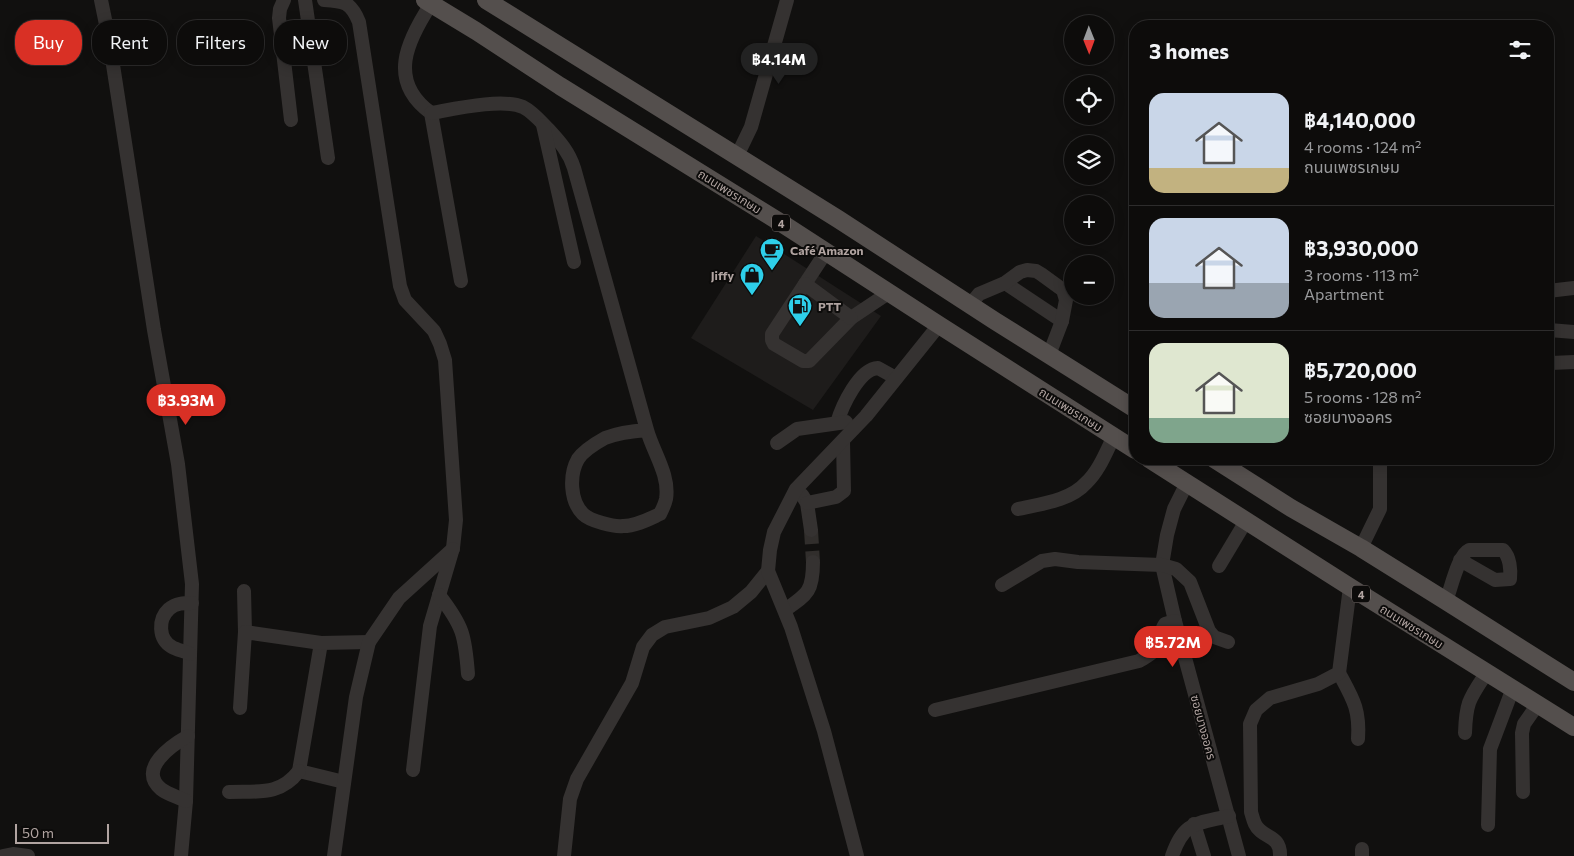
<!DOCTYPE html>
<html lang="en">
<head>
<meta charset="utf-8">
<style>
	:root { --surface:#0d0c0b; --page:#1b1a19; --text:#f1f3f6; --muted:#9a9b9d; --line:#2d2c2c; --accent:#d93025 }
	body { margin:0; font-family:Commissioner,"Noto Sans Thai",sans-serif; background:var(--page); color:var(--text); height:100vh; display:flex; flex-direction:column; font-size:19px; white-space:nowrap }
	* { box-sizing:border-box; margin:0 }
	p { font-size:16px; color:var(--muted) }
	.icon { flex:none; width:28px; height:28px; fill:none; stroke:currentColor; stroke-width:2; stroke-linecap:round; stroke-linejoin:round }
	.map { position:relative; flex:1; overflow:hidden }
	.side { position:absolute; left:1129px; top:20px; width:425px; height:445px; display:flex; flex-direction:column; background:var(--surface); border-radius:20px; box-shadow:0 2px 12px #0003,0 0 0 1px var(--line) }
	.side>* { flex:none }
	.hud { position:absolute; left:15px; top:20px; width:475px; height:45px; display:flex; gap:10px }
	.needle { width:32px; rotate:179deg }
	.controls { position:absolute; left:1064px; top:15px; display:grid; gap:10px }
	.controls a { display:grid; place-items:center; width:50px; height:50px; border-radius:50%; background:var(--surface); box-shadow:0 2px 12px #0003,0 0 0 1px var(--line); font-size:25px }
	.scale { position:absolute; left:15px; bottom:12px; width:94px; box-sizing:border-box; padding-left:5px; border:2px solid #b1a4a1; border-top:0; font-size:14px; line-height:18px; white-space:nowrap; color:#b1a4a1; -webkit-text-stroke:4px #0c0b0a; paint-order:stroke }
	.price { position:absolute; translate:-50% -42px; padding:0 11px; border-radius:18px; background:var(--accent); color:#fff; font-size:16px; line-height:32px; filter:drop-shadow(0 1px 2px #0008) }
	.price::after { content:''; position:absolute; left:50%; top:30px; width:15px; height:11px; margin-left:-8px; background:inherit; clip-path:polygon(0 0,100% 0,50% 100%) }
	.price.active { background:#222; color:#fff }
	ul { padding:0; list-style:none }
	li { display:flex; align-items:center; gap:15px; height:125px; padding:0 20px }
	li+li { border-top:1px solid var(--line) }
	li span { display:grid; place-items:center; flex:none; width:140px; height:100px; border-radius:15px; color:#555 }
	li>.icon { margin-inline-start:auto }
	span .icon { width:60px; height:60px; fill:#fffc; stroke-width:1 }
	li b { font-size:21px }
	h2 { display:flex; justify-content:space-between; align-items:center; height:60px; padding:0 20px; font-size:21px }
	.chip { padding:0 18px; border-radius:20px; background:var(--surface); box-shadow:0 2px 12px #0003,0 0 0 1px var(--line); font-size:18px; line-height:45px }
	.chip.active { background:var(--accent); color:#fff }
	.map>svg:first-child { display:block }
	.built { fill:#1e1c1b }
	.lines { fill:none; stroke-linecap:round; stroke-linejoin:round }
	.minor-tunnel { stroke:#312e2c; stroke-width:14; stroke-dasharray:14 7; stroke-linecap:butt }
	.minor { stroke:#353231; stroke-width:14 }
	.major { stroke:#544f4d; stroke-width:18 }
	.labels { text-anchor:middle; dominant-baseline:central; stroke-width:4; stroke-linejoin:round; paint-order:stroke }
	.shield { fill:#0c0b0a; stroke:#807674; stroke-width:1 }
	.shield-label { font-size:11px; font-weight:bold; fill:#b1a4a1 }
	.street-label { font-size:12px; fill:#b1a4a1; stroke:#0c0b0a }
	.poi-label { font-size:12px; font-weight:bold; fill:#b1a4a1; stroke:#0c0b0a; text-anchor:start }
</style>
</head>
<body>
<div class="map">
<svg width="1574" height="856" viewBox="0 0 1574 856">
	<rect width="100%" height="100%" fill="#11100f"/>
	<polygon class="built" points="756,236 881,316 813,410 691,338"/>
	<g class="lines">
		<polyline class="minor-tunnel" points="811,530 813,562"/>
		<g class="minor">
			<polyline points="101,0 109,39 154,330 178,464 192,584 186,801 181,856"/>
			<polyline points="284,0 280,9 279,18 291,120"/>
			<polyline points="305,0 328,158"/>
			<path d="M 324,0 C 344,1 351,2 359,22 L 400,286 L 405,300 L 434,331 L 440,344 L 445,360 L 456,520 L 453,548 L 430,626 L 413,770"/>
			<path d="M 431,4 C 407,41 387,81 431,113 L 461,281"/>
			<path d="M 431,113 C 454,109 502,98 523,107 C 533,112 541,122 549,130 C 560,142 569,152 574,168 L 647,430 C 653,452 670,475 666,499 C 665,504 662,510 660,514 C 649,519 636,526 623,526 C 614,527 590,521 583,514 C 570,501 569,475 578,459 C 584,450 596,443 605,438 C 618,433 633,431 647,430"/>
			<polyline points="543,125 574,262"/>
			<polyline points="737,156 751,127 787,0"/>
			<polyline points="826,252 772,334 772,340 774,344 803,361 809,361 851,318 890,292"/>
			<polyline points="1005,283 1062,321"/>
			<polyline points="805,284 851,318"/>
			<polyline points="1548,291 1574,288"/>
			<polyline points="970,305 979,294 1005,283 1020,272 1027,270 1036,271 1041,274 1063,290 1066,300 1062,321 1049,355"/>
			<polyline points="1549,330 1574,332"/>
			<polyline points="1551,363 1574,362"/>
			<path d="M 837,423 C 842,406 859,369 878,368 L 896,378"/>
			<polyline points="777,443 797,429 846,422"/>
			<polyline points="1187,483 1174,509 1167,535 1162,565 1175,621 1239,856"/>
			<polyline points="802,495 807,503 811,530"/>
			<polyline points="807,503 836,497 844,491 843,441"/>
			<path d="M 1018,509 C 1040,504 1070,501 1086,483 C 1099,471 1106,452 1114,436"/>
			<polyline points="1361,548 1380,509 1380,459"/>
			<polyline points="1219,566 1246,521"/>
			<polyline points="1002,585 1042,561 1055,559 1078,562 1162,565 1176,569 1190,582 1209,631 1214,637 1228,642"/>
			<polyline points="244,591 245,632"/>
			<path d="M 439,595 C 463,626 465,635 468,674"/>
			<path d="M 1446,601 C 1451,589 1458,555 1469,550 L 1503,550 C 1510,557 1511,570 1510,579 L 1495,580 L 1460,560"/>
			<path d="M 785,610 C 808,594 813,591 813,562"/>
			<polyline points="321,643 299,771 344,782"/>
			<path d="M 190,654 C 184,651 177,650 172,647 C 158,639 158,619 169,609 C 176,603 184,603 192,603"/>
			<path d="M 1339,673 C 1353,699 1360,709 1358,739"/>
			<polyline points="240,708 245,632 321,643 369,642"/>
			<path d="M 935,710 L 1139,661 C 1146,657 1155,652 1158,645 C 1162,637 1160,631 1165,624 L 1175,621"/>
			<path d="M 1465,733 C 1466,701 1470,698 1487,672"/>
			<path d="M 229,792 C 258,791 280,796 299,771"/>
			<polyline points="1523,792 1522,733 1524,724 1538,704"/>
			<path d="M 186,801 C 178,797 167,794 161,789 C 137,769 172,745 188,736"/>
			<polyline points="1194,824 1204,856"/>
			<polyline points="1488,825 1490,749 1513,688"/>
			<polyline points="3,856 13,854 28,856"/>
			<polyline points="334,856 356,697 369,642 399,598 453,549"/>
			<polyline points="564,856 570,799 577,779 632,683 643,647 652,635 665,627 709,618 733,607 751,592 768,571"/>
			<polyline points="857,856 824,731 791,627 768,571 770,550 774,532 796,489 866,416 939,325"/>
			<path d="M 1172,856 C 1184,821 1196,824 1229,816"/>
			<path d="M 1280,856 C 1281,834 1262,839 1255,824 C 1253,820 1252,815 1251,812 L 1250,724 L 1256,710 L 1270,698 L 1318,684 L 1339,673 L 1350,587"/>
			<polyline points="1362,856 1362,849"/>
		</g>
		<g class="major">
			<polyline points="425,0 476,31 560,86 786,226 939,325 1135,450"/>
			<polyline points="486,0 838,219 995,321 1135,409"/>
			<polyline points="1149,459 1350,587 1574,727"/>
			<polyline points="1214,459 1291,508 1361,548 1446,601 1574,682"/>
		</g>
	</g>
	<defs>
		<symbol id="cafe-pin" viewBox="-11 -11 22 30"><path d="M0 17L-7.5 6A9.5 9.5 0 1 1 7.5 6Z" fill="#2ecfea" stroke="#0c0b0a"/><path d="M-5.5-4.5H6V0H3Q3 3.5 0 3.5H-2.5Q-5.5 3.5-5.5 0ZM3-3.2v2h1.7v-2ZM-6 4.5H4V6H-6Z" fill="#111"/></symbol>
		<symbol id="shop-pin" viewBox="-11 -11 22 30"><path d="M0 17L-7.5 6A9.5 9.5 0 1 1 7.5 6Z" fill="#2ecfea" stroke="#0c0b0a"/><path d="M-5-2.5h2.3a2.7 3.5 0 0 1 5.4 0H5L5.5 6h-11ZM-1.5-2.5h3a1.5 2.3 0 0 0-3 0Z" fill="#111"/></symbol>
		<symbol id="fuel-pin" viewBox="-11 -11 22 30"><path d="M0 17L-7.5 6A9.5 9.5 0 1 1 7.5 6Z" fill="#2ecfea" stroke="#0c0b0a"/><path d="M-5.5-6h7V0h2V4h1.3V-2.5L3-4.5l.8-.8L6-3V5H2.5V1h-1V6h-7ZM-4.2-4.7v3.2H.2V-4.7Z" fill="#111"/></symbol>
	</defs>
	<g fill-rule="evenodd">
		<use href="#cafe-pin" x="758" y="236" width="28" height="38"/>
		<use href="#shop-pin" x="738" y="261" width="28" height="38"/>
		<use href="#fuel-pin" x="786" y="292" width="28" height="38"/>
	</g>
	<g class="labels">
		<g class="shield">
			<rect x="772" y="214.5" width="18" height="17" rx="4"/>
			<rect x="1352" y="585.5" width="18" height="17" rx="4"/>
		</g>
		<g class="shield-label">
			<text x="781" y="223">4</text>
			<text x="1361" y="594">4</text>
		</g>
		<g class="street-label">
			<text transform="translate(730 191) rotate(32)">ถนนเพชรเกษม</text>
			<text transform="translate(1071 409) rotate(32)">ถนนเพชรเกษม</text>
			<text transform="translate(1412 626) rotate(32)">ถนนเพชรเกษม</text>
			<text transform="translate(1204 727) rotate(75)">ซอยบางออคร</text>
		</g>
		<g class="poi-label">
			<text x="790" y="250">Café Amazon</text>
			<text x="734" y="275" text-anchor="end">Jiffy</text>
			<text x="818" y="306">PTT</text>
		</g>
	</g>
</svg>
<div class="controls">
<a><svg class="needle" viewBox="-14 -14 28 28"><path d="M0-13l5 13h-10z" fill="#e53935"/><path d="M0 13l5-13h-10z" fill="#9a9b9d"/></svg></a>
<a><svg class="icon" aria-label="locate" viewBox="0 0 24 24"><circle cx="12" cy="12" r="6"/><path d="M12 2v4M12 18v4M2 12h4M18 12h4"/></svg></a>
<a><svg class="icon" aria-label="layers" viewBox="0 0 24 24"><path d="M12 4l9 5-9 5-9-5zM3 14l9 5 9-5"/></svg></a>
<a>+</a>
<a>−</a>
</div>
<div class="scale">50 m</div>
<b class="price active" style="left:779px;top:85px">฿4.14M</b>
<b class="price" style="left:186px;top:426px">฿3.93M</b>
<b class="price" style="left:1173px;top:668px">฿5.72M</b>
<div class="hud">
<a class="chip active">Buy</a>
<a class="chip">Rent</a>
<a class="chip">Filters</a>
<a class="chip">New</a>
</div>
<section class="side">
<h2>3 homes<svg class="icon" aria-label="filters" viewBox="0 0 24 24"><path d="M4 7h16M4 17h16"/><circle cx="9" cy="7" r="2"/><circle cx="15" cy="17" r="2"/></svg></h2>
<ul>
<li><span style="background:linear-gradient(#c9d6e8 75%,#c2b280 0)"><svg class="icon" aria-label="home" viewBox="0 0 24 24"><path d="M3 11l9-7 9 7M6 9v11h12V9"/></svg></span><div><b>฿4,140,000</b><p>4 rooms · 124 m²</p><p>ถนนเพชรเกษม</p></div></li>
<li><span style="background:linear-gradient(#c9d6e8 65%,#9aa5b1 0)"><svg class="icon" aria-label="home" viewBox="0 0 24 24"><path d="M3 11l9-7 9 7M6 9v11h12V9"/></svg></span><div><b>฿3,930,000</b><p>3 rooms · 113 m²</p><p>Apartment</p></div></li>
<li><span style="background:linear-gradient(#dfe7d0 75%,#7fa58c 0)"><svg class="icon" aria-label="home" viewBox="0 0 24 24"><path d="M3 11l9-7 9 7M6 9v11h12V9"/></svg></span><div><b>฿5,720,000</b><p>5 rooms · 128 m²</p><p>ซอยบางออคร</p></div></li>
</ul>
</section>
</div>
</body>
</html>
